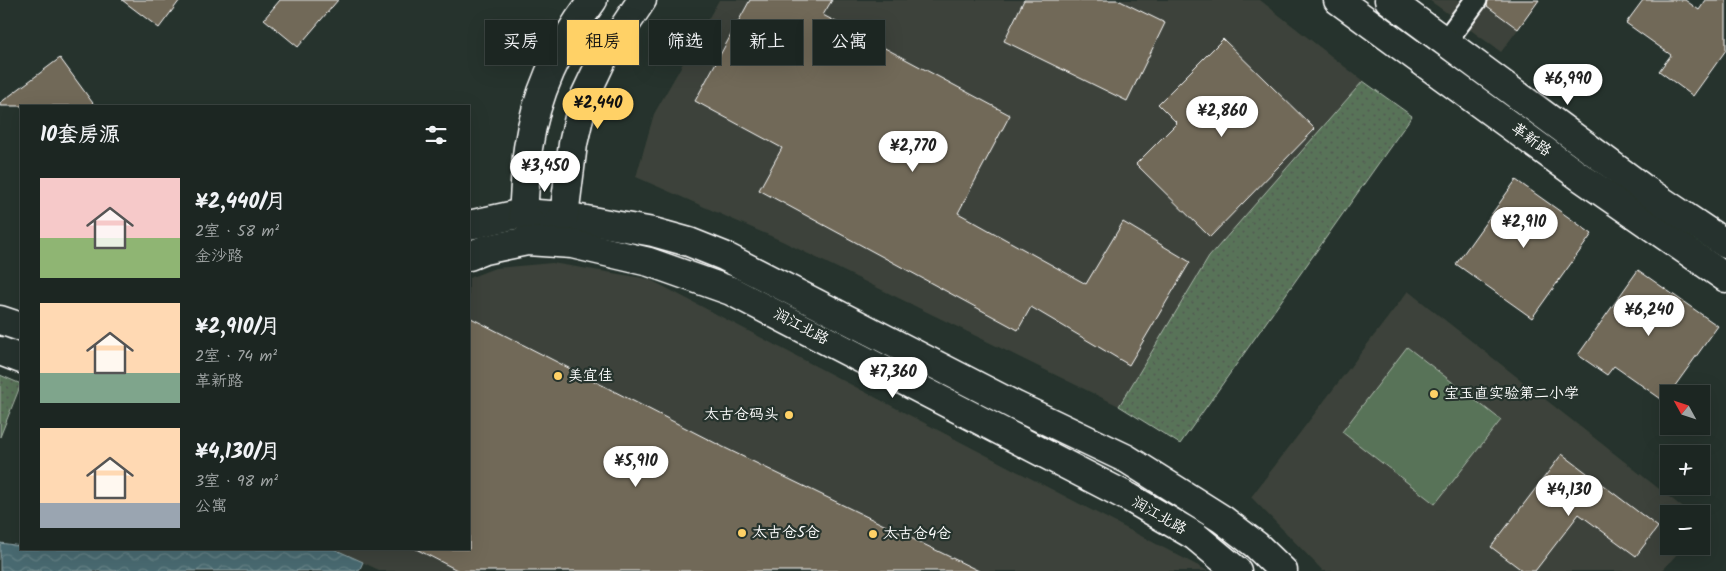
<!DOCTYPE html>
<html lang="zh">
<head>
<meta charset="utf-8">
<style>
	:root { --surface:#1c2622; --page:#252e2a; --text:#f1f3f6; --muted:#a0a5a5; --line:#3a4340; --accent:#ffd166 }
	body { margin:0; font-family:Kalam,"LXGW WenKai TC",sans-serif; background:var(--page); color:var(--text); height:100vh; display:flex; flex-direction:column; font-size:19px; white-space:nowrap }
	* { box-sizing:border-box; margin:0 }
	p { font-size:16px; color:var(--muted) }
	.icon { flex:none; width:28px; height:28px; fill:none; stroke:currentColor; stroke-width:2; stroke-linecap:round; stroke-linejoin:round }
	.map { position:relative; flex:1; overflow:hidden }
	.sheet { position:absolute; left:20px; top:105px; width:450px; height:445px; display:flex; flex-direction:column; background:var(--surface); border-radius:0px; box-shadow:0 5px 20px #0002,0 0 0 1px var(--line) }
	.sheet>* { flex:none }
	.hud { position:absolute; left:485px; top:20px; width:475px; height:45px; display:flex; gap:10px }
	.needle { width:32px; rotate:310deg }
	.fabs { position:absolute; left:1660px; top:385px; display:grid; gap:10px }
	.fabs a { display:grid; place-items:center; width:50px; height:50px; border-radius:0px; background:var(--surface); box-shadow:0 5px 20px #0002,0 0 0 1px var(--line); font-size:25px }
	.price { position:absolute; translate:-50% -42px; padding:0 11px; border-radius:18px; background:#fff; color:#222; font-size:16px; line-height:32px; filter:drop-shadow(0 1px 2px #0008) }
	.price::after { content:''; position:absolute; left:50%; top:30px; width:15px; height:11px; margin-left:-8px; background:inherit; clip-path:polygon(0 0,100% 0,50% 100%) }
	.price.current { background:var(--accent); color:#111 }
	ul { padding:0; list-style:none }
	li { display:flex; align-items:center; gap:15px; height:125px; padding:0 20px }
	li span { display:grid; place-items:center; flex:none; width:140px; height:100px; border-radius:0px; color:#555 }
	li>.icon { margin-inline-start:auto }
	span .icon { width:60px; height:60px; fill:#fffc; stroke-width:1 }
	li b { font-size:21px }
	h2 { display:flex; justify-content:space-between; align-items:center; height:60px; padding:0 20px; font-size:21px }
	.pill { padding:0 18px; border-radius:0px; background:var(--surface); box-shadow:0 5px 20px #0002,0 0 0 1px var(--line); font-size:18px; line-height:45px }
	.pill.current { background:var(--accent); color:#111 }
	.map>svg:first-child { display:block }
	.built { fill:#3c433a }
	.park { fill:url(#park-dots); stroke:#acb9ac }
	.garden { fill:#597359; stroke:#acb9ac }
	.water { fill:url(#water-waves); stroke:#92a6aa }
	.building { fill:#716959; stroke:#fff }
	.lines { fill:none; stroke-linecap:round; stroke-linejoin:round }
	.street-casing { stroke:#fff; stroke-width:25 }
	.secondary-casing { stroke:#fff; stroke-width:31 }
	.street { stroke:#26332d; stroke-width:21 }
	.secondary { stroke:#26332d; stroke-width:28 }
	.poi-dot { fill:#ffd166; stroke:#26332d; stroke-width:2 }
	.labels { text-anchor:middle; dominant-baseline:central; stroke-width:4.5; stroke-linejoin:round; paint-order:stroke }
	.street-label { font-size:15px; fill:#fff; stroke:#26332d }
	.poi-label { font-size:15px; fill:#fff; stroke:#26332d; text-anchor:start }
</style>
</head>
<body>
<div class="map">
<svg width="1726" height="571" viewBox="0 0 1726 571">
	<defs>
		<pattern id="park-dots" width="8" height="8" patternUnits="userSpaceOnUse" patternTransform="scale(1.25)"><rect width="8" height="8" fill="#597359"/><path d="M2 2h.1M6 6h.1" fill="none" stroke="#515a51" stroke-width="1.8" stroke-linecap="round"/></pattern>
		<pattern id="water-waves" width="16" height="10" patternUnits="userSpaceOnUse" patternTransform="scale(1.25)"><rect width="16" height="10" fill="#4a6b71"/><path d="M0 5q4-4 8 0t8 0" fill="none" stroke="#658186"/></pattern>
	</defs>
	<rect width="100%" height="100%" fill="#26332d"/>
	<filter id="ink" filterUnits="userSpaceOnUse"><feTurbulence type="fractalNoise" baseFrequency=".02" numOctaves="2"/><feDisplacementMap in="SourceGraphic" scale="10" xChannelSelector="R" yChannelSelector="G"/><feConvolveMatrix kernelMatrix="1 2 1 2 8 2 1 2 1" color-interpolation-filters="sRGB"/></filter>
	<g filter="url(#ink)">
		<g class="built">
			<polygon points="719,0 1260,0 1363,81 1209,257 1119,406 782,241 636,177 654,114"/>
			<polygon points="1429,0 1540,0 1501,52"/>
			<polygon points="552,263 649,279 1208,571 381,571 334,549 469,549 469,278 495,268"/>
			<polygon points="1408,291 1691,514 1669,514 1669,546 1684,546 1662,571 1323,571 1251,497"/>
		</g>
		<g class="park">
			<polygon points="1363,81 1412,116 1180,444 1119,406 1209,257"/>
			<polygon points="0,375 21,384 0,437"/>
		</g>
		<polygon class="garden" points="1407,347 1501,420 1435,504 1342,432"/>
		<polygon class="water" points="0,543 21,546 21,549 334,549 363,562 359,571 0,571"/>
		<g class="building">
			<polygon points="122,0 180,0 159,28"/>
			<polygon points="280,0 338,0 298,47 264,19"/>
			<polygon points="750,0 832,0 823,15 1010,115 958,213 1086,284 1123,222 1190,262 1129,365 1031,307 1018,330 759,190 782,148 695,101"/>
			<polygon points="1024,0 1118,0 1165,23 1127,101 1004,41"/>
			<polygon points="1488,0 1539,0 1518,29 1487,6"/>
			<polygon points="1643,0 1685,0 1699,10 1706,0 1726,0 1726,50 1693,96 1659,71 1671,55 1626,23"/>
			<polygon points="1223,39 1315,129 1210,237 1136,164 1177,123 1158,104"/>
			<polygon points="60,58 95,106 0,106 0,103"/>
			<polygon points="1516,180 1592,234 1532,318 1456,264"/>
			<polygon points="1638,270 1718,326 1664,401 1614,366 1607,375 1578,355"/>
			<polygon points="469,317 723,447 979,571 459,571 416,549 469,549"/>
			<polygon points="1562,454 1658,527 1636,556 1579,514 1535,571 1523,571 1491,547"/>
		</g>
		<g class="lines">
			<defs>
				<polyline id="street" points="1445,42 1476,0"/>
				<g id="secondary">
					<polyline points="1338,0 1579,176 1726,278"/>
					<polyline points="1389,0 1644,189 1726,244"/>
					<polyline points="469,225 523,213 564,216 653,232 689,242 724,256 1016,406 1127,459 1222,519 1256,545 1283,571"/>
					<path d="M 534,227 L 523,213 C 525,192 525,169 528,148 C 536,94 560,43 593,0"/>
					<polyline points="553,229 564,216 573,144 583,100 602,60 642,0"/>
					<polyline points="469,256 484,250 527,241 572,244 649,262 731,291 1130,498 1195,536 1237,571"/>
					<polyline points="0,320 21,327"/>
					<polyline points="0,351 21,359"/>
				</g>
			</defs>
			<use href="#street" class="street-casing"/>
			<use href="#secondary" class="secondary-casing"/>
			<use href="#street" class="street"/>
			<use href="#secondary" class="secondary"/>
		</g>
	</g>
	<g class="poi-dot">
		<circle cx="558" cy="376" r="5"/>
		<circle cx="1434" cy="394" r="5"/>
		<circle cx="789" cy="415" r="5"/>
		<circle cx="742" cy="533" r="5"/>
		<circle cx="873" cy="534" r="5"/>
	</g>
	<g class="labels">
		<g class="street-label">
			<text transform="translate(1531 140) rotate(36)">革新路</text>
			<text transform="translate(801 327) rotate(28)">润江北路</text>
			<text transform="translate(1159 516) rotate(30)">润江北路</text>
		</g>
		<g class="poi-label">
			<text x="568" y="376">美宜佳</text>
			<text x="1444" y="394">宝玉直实验第二小学</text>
			<text x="779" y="415" text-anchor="end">太古仓码头</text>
			<text x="752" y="533">太古仓5仓</text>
			<text x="883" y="534">太古仓4仓</text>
		</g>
	</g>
</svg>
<div class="fabs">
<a><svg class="needle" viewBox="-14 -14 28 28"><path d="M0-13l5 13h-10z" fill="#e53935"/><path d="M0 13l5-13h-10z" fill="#a0a5a5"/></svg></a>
<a>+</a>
<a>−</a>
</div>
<b class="price" style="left:1568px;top:106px">¥6,990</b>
<b class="price current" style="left:598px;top:130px">¥2,440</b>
<b class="price" style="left:1222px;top:138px">¥2,860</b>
<b class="price" style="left:913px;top:173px">¥2,770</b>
<b class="price" style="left:545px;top:193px">¥3,450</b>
<b class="price" style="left:1524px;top:249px">¥2,910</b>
<b class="price" style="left:1649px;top:337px">¥6,240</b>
<b class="price" style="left:893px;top:399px">¥7,360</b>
<b class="price" style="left:636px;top:488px">¥5,910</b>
<b class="price" style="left:1569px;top:517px">¥4,130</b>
<div class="hud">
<a class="pill">买房</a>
<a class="pill current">租房</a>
<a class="pill">筛选</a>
<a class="pill">新上</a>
<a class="pill">公寓</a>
</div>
<section class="sheet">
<h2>10套房源<svg class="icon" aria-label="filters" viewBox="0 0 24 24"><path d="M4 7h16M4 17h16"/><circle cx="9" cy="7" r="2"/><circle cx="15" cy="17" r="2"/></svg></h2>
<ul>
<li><span style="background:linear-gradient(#f6c9c9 60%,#8fb573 0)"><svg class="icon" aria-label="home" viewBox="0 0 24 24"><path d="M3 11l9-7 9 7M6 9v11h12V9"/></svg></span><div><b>¥2,440/月</b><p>2室 · 58 m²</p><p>金沙路</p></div></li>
<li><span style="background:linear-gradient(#ffd9b3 70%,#7fa58c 0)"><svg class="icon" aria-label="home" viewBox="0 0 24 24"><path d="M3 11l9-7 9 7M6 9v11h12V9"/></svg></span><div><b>¥2,910/月</b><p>2室 · 74 m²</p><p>革新路</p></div></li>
<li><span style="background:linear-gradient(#ffd9b3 75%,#9aa5b1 0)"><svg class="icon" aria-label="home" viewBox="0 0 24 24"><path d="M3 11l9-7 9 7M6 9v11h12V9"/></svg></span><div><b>¥4,130/月</b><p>3室 · 98 m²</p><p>公寓</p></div></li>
</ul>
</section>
</div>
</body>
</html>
